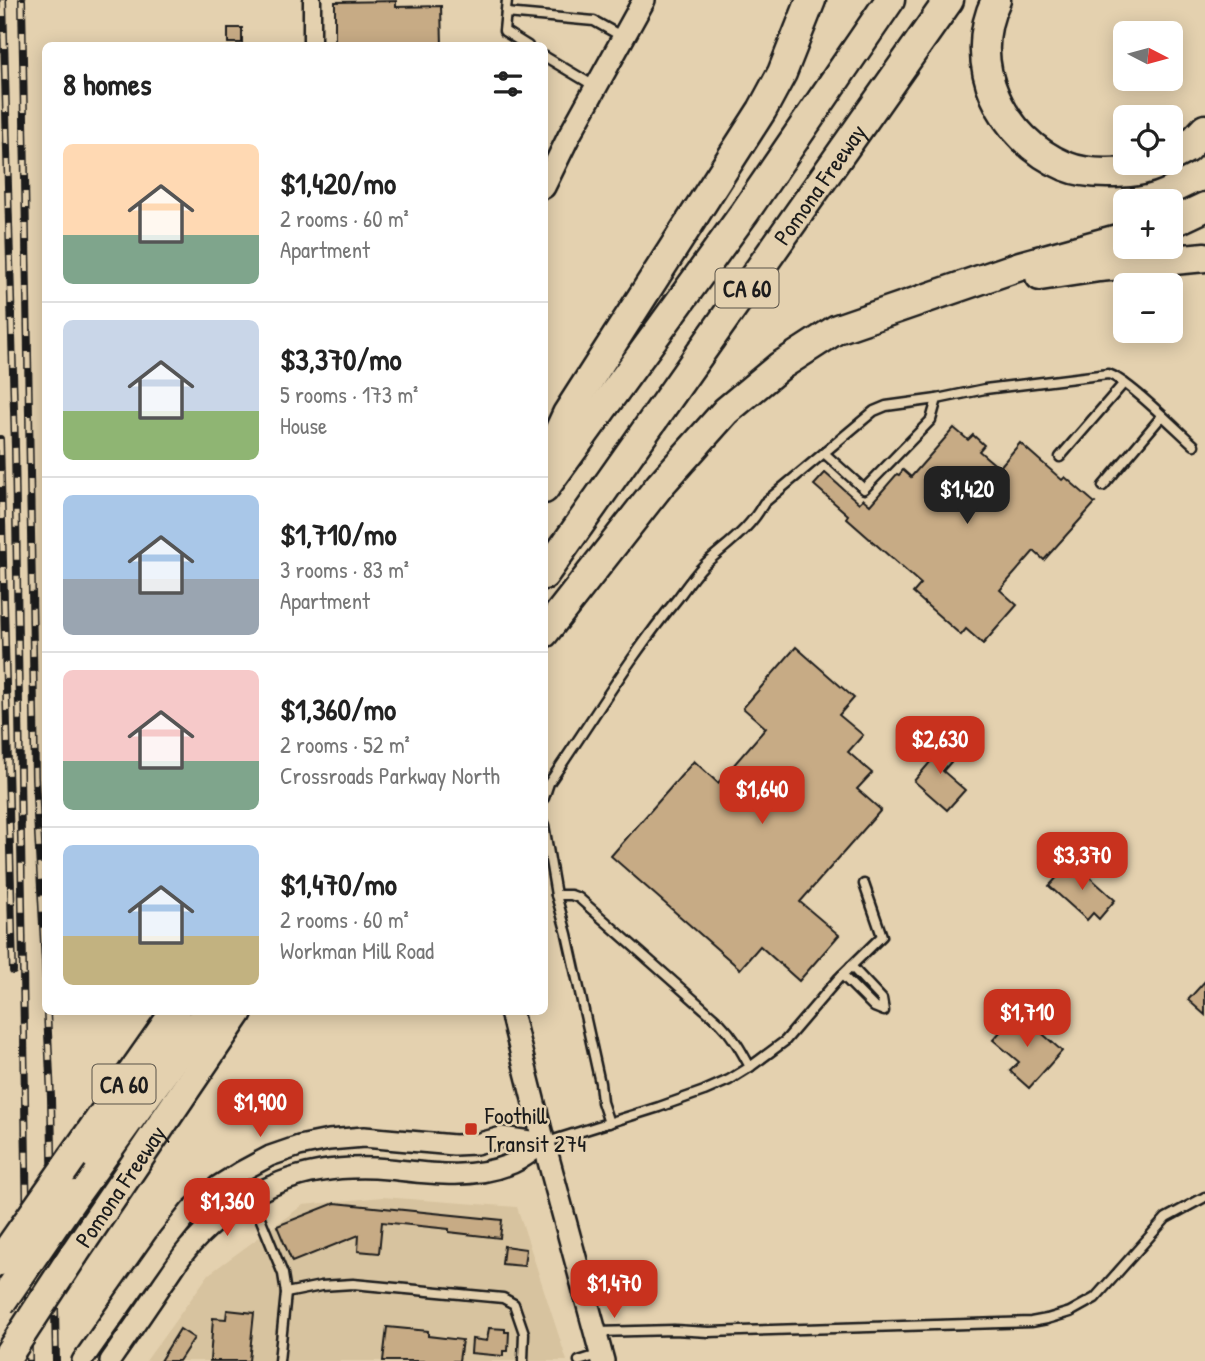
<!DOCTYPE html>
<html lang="en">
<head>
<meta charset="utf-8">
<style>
	:root { --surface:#fff; --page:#f6f6f6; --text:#222; --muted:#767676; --line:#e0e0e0; --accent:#c8321e }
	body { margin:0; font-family:"Patrick Hand",sans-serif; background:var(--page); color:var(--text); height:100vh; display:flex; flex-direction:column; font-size:26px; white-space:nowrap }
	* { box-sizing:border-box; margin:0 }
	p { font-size:23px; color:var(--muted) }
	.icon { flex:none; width:38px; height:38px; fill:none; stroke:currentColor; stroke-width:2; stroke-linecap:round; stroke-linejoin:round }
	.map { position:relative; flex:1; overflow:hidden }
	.drawer { position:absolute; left:42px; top:42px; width:506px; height:973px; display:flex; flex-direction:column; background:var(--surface); border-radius:10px; box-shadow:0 4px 18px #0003 }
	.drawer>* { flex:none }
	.needle { width:46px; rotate:96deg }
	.buttons { position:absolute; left:1113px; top:21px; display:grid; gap:14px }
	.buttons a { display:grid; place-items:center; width:70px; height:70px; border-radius:10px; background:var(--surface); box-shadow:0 4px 18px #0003; font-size:35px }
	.price { position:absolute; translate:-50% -60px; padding:0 16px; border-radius:14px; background:var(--accent); color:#fff; font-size:23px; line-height:46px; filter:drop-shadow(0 2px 4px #0008) }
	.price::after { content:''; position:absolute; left:50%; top:42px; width:21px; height:16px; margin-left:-10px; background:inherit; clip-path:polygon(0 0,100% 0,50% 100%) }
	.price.active { background:#222; color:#fff }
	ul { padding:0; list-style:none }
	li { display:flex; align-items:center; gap:21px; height:175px; padding:0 21px }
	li+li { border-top:2px solid var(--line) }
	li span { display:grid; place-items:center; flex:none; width:196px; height:140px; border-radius:10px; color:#555 }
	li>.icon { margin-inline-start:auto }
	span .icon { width:84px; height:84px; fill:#fffc; stroke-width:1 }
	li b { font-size:30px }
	h2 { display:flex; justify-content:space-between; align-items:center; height:84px; padding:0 21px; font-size:30px }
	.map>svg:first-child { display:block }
	.built { fill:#d7c39f }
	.building { fill:#c7ab85; stroke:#1c1c1c; stroke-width:2 }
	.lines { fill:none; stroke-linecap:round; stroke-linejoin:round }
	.service-casing { stroke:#1c1c1c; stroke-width:13 }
	.minor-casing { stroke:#1c1c1c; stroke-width:21 }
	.tertiary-casing { stroke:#1c1c1c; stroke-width:24 }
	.secondary-casing { stroke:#1c1c1c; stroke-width:26 }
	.motorway-casing { stroke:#1c1c1c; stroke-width:33 }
	.service { stroke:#e4d1af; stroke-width:8 }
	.minor { stroke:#e4d1af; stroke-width:16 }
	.tertiary { stroke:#e4d1af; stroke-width:19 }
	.secondary { stroke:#e4d1af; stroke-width:21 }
	.motorway { stroke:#e4d1af; stroke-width:28 }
	.rail-casing { stroke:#1c1c1c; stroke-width:8 }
	.rail { stroke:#e4d1af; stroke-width:5; stroke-dasharray:16; stroke-linecap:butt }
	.motorway-bridge-casing { stroke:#1c1c1c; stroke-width:33; stroke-linecap:butt }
	.motorway-bridge { stroke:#e4d1af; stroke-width:28 }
	.poi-dot { fill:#c8321e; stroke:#e4d1af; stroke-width:2.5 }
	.labels { text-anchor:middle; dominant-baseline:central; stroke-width:5; stroke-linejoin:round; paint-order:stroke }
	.shield { fill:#e4d1af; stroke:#585248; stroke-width:2 }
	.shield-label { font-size:23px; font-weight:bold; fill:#1c1c1c }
	.street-label { font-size:24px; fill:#1c1c1c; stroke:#e4d1af }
	.poi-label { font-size:24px; fill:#1c1c1c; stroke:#e4d1af; text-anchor:start }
</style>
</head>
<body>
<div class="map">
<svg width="1205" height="1361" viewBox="0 0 1205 1361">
	<rect width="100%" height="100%" fill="#e4d1af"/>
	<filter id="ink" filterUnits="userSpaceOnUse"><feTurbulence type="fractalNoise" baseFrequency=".0143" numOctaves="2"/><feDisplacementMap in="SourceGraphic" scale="14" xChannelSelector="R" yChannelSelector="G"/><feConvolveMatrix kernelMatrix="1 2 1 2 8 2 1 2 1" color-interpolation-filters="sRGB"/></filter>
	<g filter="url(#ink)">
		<polygon class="built" points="382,1197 517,1207 567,1361 146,1361 209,1274 303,1205"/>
		<g class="building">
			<polygon points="396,1 396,7 441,6 442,46 335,46 335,2"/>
			<rect x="228" y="28" width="14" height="15"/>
			<polygon points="954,428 968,440 973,435 984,445 979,451 999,468 1020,443 1062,480 1065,477 1095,503 1044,560 1034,551 1000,590 1017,605 983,644 966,629 961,635 913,593 921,584 846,518 848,515 814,485 825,473 859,503 863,499 870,505 897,474 899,475 903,470 911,477"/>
			<polygon points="796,647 854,698 839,715 863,735 848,752 872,773 857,789 881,810 800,902 839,935 799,981 760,946 740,969 611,856 694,761 718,783 766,728 743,708"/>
			<polygon points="935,737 957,755 943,771 965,790 947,810 914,781 937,754 927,746"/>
			<polygon points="1071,862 1073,864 1075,862 1085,871 1084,872 1115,900 1099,919 1093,913 1087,920 1049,886"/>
			<polygon points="1205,981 1205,1015 1188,1000"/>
			<polygon points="1018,1012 1062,1051 1029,1088 1010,1071 1019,1062 993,1040"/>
			<polygon points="335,1203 502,1220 500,1238 449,1232 449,1229 382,1222 379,1253 358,1251 359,1235 292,1262 277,1226"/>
			<polygon points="504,1246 526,1249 524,1266 502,1264"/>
			<polygon points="227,1310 254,1313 249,1361 210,1361 213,1318 226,1319"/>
			<polygon points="387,1327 428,1331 428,1336 462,1340 459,1361 383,1361"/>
			<polygon points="489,1328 505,1329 505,1332 509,1332 508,1351 503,1351 503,1356 471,1353 472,1339 487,1341"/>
			<polygon points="180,1329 194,1338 179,1361 160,1361"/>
		</g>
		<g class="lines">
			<defs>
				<g id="service">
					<polyline points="507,0 504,31 528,46"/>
					<polyline points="506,13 594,21 621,36"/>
					<polyline points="544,56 596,87"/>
					<polyline points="824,453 864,489 931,420 937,399"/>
					<polyline points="1060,457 1124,383"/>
					<polyline points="1103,486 1162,416"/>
					<path d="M 544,798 L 549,783 C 592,721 630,656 678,598 C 686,587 695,574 705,564 C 727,544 749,530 764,503 L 874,411 L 886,406 L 937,399 L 985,389 L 1108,374 C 1127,379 1176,429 1194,445"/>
					<polyline points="544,825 556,895 567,934 600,1083 602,1102 609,1123"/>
					<path d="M 556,895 L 571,895 L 579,898 L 720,1023 C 733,1036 741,1050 750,1067"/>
					<polyline points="842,975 874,1007 884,1011 882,999 851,966"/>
					<polyline points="544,1143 659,1107 704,1091 729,1080 750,1067 785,1041 838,979 882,936 864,884"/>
					<polyline points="252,1198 283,1274 286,1293 279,1361"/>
					<polyline points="286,1293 321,1286 353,1284 503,1298 514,1304 524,1333 523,1361"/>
					<polyline points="597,1332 674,1330 709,1332 1031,1322 1047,1319 1070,1312 1095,1298 1166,1218 1205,1197"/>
					<polyline points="579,1361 598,1355"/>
				</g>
				<polyline id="minor" points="312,0 312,46"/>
				<g id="tertiary">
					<polyline points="82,1361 168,1239 191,1210 218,1186 242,1171 270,1156 299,1146 329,1140 364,1137 454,1145 476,1144 502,1137 544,1143"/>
					<path d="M 110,1361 C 128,1335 146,1309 164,1282 C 173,1270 181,1255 192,1244 C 246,1186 309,1162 388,1169 C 428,1173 469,1180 508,1165 C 521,1161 533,1150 544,1143"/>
				</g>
				<g id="secondary">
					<polyline points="544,187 569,136 644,0"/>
					<polyline points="511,1012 544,1143 603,1361"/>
				</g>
				<g id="motorway">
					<path d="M 996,0 C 965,63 1002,140 1065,166 C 1077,171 1094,173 1107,173 C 1126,173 1144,172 1160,163"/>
					<polyline points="1171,157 1186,149 1205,129"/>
					<polyline points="1171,223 1205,207"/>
					<polyline points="1040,276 1099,267 1205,257"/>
					<polyline points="544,464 567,414 762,110 782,73 811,0"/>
					<polyline points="544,489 745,212 890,0"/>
					<path id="s1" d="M 544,575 L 949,0"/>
					<polyline points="544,633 660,485 726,411 780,366 837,329 1020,266 1125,237"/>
					<polyline points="73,1157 175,1012"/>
					<polyline points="75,1195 207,1012"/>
					<path id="s2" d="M 74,1254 L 238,1012"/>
				</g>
			</defs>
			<use href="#service" class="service-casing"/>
			<use href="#minor" class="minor-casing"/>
			<use href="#tertiary" class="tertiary-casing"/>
			<use href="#secondary" class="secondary-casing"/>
			<use href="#motorway" class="motorway-casing"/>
			<use href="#service" class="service"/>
			<use href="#minor" class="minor"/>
			<use href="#tertiary" class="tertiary"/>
			<use href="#secondary" class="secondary"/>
			<use href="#motorway" class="motorway"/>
			<defs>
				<g id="rail">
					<polyline points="3,0 15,447 29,1361"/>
					<polyline points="22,0 34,710 35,778 46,980"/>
					<polyline points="0,439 13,971"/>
					<polyline points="47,1012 51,1098 56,1361"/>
				</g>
			</defs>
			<use href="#rail" class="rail-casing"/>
			<use href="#rail" class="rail"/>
			<defs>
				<g id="motorway-bridge">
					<polyline points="0,1261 73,1157"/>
					<polyline points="0,1304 75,1195"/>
					<polyline points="4,1361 74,1254"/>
				</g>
			</defs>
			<use href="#motorway-bridge" class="motorway-bridge-casing"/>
			<use href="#motorway-bridge" class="motorway-bridge"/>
		</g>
	</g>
	<rect class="poi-dot" x="464" y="1122" width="14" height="14" rx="3.5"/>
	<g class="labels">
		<g class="shield">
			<rect x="715.5" y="268.5" width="63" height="39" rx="5"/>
			<rect x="92.5" y="1064.5" width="63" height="39" rx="5"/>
		</g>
		<g class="shield-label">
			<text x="747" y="288">CA 60</text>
			<text x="124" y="1084">CA 60</text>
		</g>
		<g class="street-label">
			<text stroke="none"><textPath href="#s1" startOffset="478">Pomona Freeway</textPath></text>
			<text stroke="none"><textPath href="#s2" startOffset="82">Pomona Freeway</textPath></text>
		</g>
		<g class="poi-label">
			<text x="485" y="1115">Foothill<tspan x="485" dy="28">Transit 274</tspan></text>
		</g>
	</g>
</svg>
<div class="buttons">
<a><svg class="needle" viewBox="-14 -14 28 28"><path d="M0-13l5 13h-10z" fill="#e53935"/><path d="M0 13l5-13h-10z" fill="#767676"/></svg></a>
<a><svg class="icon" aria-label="locate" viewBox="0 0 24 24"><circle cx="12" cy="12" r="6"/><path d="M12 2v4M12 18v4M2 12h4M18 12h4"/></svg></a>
<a>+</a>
<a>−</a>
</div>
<b class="price active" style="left:967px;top:526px">$1,420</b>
<b class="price" style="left:940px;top:776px">$2,630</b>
<b class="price" style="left:762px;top:826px">$1,640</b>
<b class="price" style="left:1082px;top:892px">$3,370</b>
<b class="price" style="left:1027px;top:1049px">$1,710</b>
<b class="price" style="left:260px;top:1139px">$1,900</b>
<b class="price" style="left:227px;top:1238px">$1,360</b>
<b class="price" style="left:614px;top:1320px">$1,470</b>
<section class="drawer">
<h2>8 homes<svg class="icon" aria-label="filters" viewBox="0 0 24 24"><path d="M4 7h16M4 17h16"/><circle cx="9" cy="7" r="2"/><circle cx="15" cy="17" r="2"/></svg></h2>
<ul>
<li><span style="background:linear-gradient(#ffd9b3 65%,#7fa58c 0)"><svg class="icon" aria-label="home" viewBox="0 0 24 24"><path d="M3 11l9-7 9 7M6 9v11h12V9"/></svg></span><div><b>$1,420/mo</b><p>2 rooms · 60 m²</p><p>Apartment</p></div></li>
<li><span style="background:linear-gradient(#c9d6e8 65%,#8fb573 0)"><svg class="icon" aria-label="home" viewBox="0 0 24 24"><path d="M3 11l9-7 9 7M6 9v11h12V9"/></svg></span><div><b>$3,370/mo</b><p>5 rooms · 173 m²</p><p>House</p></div></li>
<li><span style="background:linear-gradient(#a9c7e8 60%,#9aa5b1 0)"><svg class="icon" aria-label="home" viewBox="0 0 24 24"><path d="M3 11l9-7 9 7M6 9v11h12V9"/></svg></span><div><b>$1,710/mo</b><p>3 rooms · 83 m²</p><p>Apartment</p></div></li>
<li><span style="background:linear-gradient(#f6c9c9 65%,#7fa58c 0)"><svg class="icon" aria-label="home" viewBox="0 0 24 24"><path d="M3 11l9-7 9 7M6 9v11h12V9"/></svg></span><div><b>$1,360/mo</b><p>2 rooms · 52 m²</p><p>Crossroads Parkway North</p></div></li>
<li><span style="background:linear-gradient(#a9c7e8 65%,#c2b280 0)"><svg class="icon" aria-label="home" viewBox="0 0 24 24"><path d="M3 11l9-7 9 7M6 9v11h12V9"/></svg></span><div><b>$1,470/mo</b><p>2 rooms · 60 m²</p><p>Workman Mill Road</p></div></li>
</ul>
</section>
</div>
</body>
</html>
